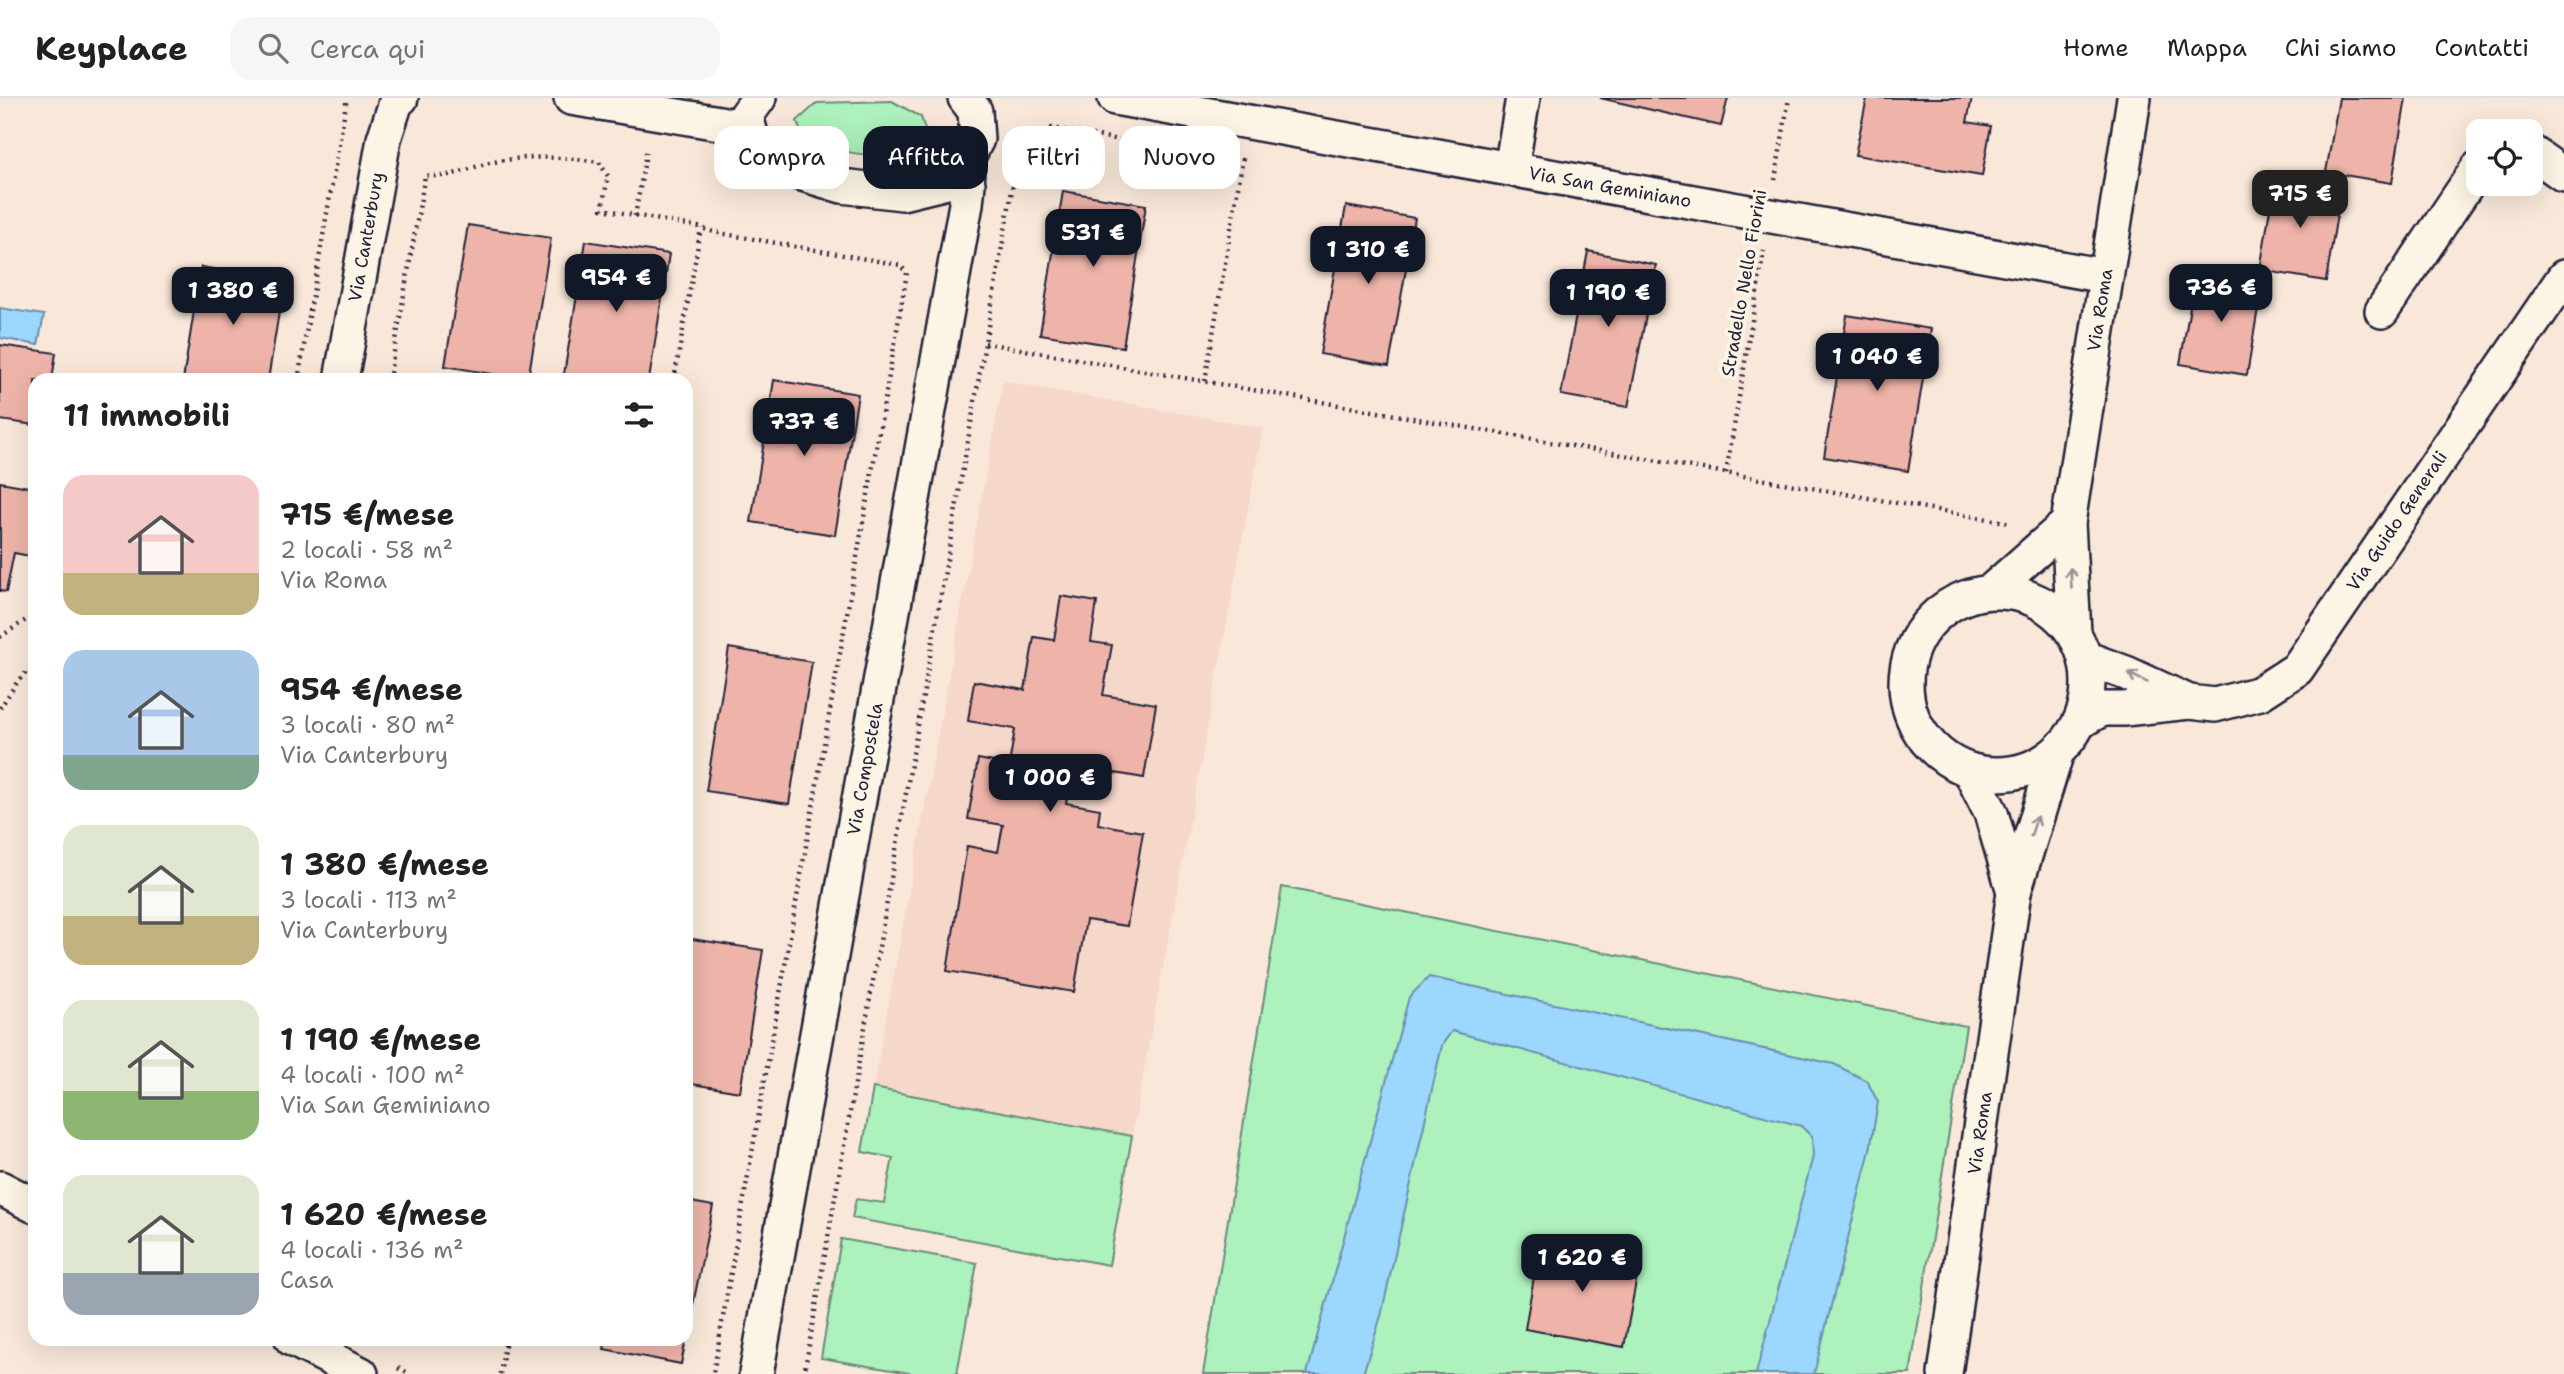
<!DOCTYPE html>
<html lang="it">
<head>
<meta charset="utf-8">
<style>
	:root { --surface:#fff; --page:#f6f6f6; --text:#202124; --muted:#757577; --line:#e0e0e0; --accent:#111827 }
	body { margin:0; font-family:"Shantell Sans",sans-serif; background:var(--page); color:var(--text); height:100vh; display:flex; flex-direction:column; font-size:26px; white-space:nowrap }
	* { box-sizing:border-box; margin:0 }
	p { font-size:23px; color:var(--muted) }
	.icon { flex:none; width:38px; height:38px; fill:none; stroke:currentColor; stroke-width:2; stroke-linecap:round; stroke-linejoin:round }
	.map { position:relative; flex:1; overflow:hidden }
	.side { position:absolute; left:28px; top:275px; width:665px; height:973px; display:flex; flex-direction:column; background:var(--surface); border-radius:21px; box-shadow:0 7px 28px #0002 }
	.side>* { flex:none }
	.top-card { position:absolute; left:714px; top:28px; width:665px; height:63px; display:flex; gap:14px }
	.controls { position:absolute; left:2466px; top:21px; display:grid; gap:14px }
	.controls a { display:grid; place-items:center; width:77px; height:77px; border-radius:14px; background:var(--surface); box-shadow:0 7px 28px #0002; font-size:35px }
	.price { position:absolute; translate:-50% -60px; padding:0 16px; border-radius:14px; background:var(--accent); color:#fff; font-size:23px; line-height:46px; filter:drop-shadow(0 2px 4px #0008) }
	.price::after { content:''; position:absolute; left:50%; top:42px; width:21px; height:16px; margin-left:-10px; background:inherit; clip-path:polygon(0 0,100% 0,50% 100%) }
	.price.current { background:#222; color:#fff }
	ul { padding:0; list-style:none }
	li { display:flex; align-items:center; gap:21px; height:175px; padding:0 35px }
	li span { display:grid; place-items:center; flex:none; width:196px; height:140px; border-radius:21px; color:#555 }
	li>.icon { margin-inline-start:auto }
	span .icon { width:84px; height:84px; fill:#fffc; stroke-width:1 }
	li b { font-size:30px }
	h2 { display:flex; justify-content:space-between; align-items:center; height:84px; padding:0 35px; font-size:30px }
	.chip { padding:0 24px; border-radius:21px; background:var(--surface); box-shadow:0 7px 28px #0002; font-size:24px; line-height:63px }
	.chip.current { background:var(--accent); color:#fff }
	header { display:flex; align-items:center; gap:42px; box-sizing:border-box; height:98px; padding:0 35px; background:var(--surface); border-bottom:2px solid var(--line) }
	header strong { font-size:33px }
	nav { display:flex; gap:38px; margin-inline-start:auto; font-size:24px }
	.search { width:490px; height:63px; background:var(--page); display:flex; align-items:center; gap:18px; box-sizing:border-box; padding:0 24px; border-radius:21px; color:var(--muted); font-size:26px }
	.map>svg:first-child { display:block }
	.built { fill:#f6d8cb }
	.green { fill:#adf1bc; stroke:#688a7c; stroke-width:2 }
	.water { fill:#9cd7fd; stroke:#6b8faf; stroke-width:2 }
	.building { fill:#eeb4a9; stroke:#22223b; stroke-width:2 }
	.lines { fill:none; stroke-linecap:round; stroke-linejoin:round }
	.street-casing { stroke:#22223b; stroke-width:38 }
	.path { stroke:#22223b; stroke-width:4.5; stroke-dasharray:2 5; stroke-linecap:butt }
	.street { stroke:#fcf5e5; stroke-width:33 }
	.oneway { stroke:#9a9698 }
	.labels { text-anchor:middle; dominant-baseline:central; stroke-width:7; stroke-linejoin:round; paint-order:stroke }
	.street-label { font-size:18px; fill:#22223b; stroke:#fcf5e5 }
</style>
</head>
<body>
<header>
<strong>Keyplace</strong>
<div class="search"><svg class="icon" aria-label="search" viewBox="0 0 24 24"><circle cx="10" cy="10" r="6"/><path d="M15 15l6 6"/></svg>Cerca qui</div>
<nav><a>Home</a><a>Mappa</a><a>Chi siamo</a><a>Contatti</a></nav>
</header>
<div class="map">
<svg width="2564" height="1276" viewBox="0 0 2564 1276">
	<rect width="100%" height="100%" fill="#f9e8d9"/>
	<filter id="ink" filterUnits="userSpaceOnUse"><feTurbulence type="fractalNoise" baseFrequency=".0143" numOctaves="2"/><feDisplacementMap in="SourceGraphic" scale="14" xChannelSelector="R" yChannelSelector="G"/><feConvolveMatrix kernelMatrix="1 2 1 2 8 2 1 2 1" color-interpolation-filters="sRGB"/></filter>
	<g filter="url(#ink)">
		<polygon class="built" points="1003,283 1263,330 1132,1038 873,990"/>
		<g class="green">
			<path d="M 892,3 L 921,19 L 926,35 C 893,70 838,57 801,35 L 797,23 L 817,5 Z"/>
			<polygon points="1282,789 1966,928 1910,1276 1203,1276"/>
			<polygon points="873,990 1132,1038 1109,1167 852,1120 856,1101 884,1105 893,1060 862,1054"/>
			<polygon points="841,1141 977,1165 957,1276 915,1276 821,1260"/>
		</g>
		<g class="water">
			<polygon points="0,210 44,217 38,247 0,240"/>
			<polygon points="1429,879 1834,966 1867,983 1878,1004 1870,1052 1814,1276 1756,1276 1813,1058 1812,1039 1801,1028 1452,933 1442,947 1381,1218 1363,1276 1307,1276 1409,899"/>
		</g>
		<g class="building">
			<polygon points="1600,0 1728,0 1721,28"/>
			<polygon points="1867,0 1972,0 1967,24 1991,28 1982,78 1855,57"/>
			<polygon points="2339,0 2406,0 2392,85 2326,74"/>
			<polygon points="2275,80 2341,92 2326,183 2260,172"/>
			<polygon points="1063,93 1146,107 1123,249 1040,236"/>
			<polygon points="1346,108 1415,120 1389,268 1320,256"/>
			<polygon points="468,127 551,140 528,282 445,268"/>
			<polygon points="586,143 669,156 649,282 563,282"/>
			<polygon points="1588,153 1656,167 1628,309 1561,297"/>
			<polygon points="201,169 284,183 268,282 183,282"/>
			<polygon points="2196,175 2262,186 2247,277 2180,266"/>
			<polygon points="1847,217 1931,231 1908,373 1824,359"/>
			<polygon points="0,247 56,255 52,282 35,282 35,327 0,322"/>
			<polygon points="774,282 858,296 835,437 751,424"/>
			<polygon points="0,384 35,390 35,459 14,455 6,494 0,493"/>
			<polygon points="1061,498 1097,504 1091,544 1112,547 1103,597 1156,606 1144,680 1097,672 1094,685 1070,681 1066,705 1100,711 1098,726 1143,734 1127,828 1086,822 1074,894 947,873 967,748 998,754 1003,727 968,721 978,661 1009,667 1015,631 968,623 974,583 1025,592 1034,539 1054,542"/>
			<polygon points="729,550 812,564 789,706 706,693"/>
			<polygon points="686,840 763,852 740,994 686,985"/>
			<polygon points="686,1103 713,1108 681,1266 604,1251 606,1241 686,1241"/>
			<polygon points="1540,1144 1640,1162 1624,1249 1525,1231"/>
		</g>
		<g class="lines">
			<defs>
				<g id="street">
					<polyline points="571,0 749,30"/>
					<polyline points="759,0 746,18 752,40 770,62 796,74 842,88 902,95 947,84 965,65 977,41 975,13 965,0"/>
					<polyline points="1115,0 2105,178"/>
					<polyline points="2530,53 2564,77"/>
					<polyline points="1511,71 1523,0"/>
					<polyline points="2382,213 2478,70"/>
					<polyline points="341,282 384,41 396,4 401,0"/>
					<polyline points="1991,493 2068,425"/>
					<circle cx="1997" cy="585" r="91"/>
					<polyline points="2074,535 2068,425 2134,0"/>
					<polyline points="2085,560 2126,575 2189,604"/>
					<polyline points="2081,623 2102,611 2124,611 2189,604 2215,607 2260,595 2297,571 2564,179"/>
					<polyline points="1970,673 1991,715 2014,794"/>
					<polyline points="0,1090 35,1108"/>
					<polyline points="292,1241 361,1276"/>
					<polyline points="756,1276 966,106 968,86 965,65"/>
					<polyline points="1945,1276 2014,794 2057,654"/>
				</g>
			</defs>
			<use href="#street" class="street-casing"/>
			<g class="path">
				<polyline points="1775,82 1789,0"/>
				<polyline points="635,118 647,50"/>
				<polyline points="985,245 2011,425"/>
				<polyline points="298,282 347,0"/>
				<path d="M 389,282 L 425,77 C 450,82 469,69 494,64 C 530,57 563,59 599,64 L 608,78 L 602,111 L 698,129 L 714,134 L 900,167 L 907,175 L 713,1276"/>
				<polyline points="674,282 701,130"/>
				<polyline points="1205,283 1243,60"/>
				<polyline points="1726,375 1764,153"/>
				<polyline points="0,539 35,516"/>
				<polyline points="0,610 18,583 35,565"/>
				<polyline points="398,1270 410,1276"/>
				<polyline points="500,1276 506,1241"/>
				<polyline points="804,1276 1019,52 1052,30 1132,44"/>
			</g>
			<use href="#street" class="street"/>
		</g>
		<defs><path id="oneway-shaft" d="M-6 0H5M1.5-3L5.5 0L1.5 3" fill="none" stroke-width="1.6" stroke-linecap="round" stroke-linejoin="round" transform="scale(1.75)"/></defs>
		<g class="oneway">
			<use href="#oneway-shaft" transform="translate(2071 480) rotate(-93)"/>
			<use href="#oneway-shaft" transform="translate(2138 580) rotate(-155)"/>
			<use href="#oneway-shaft" transform="translate(2034 728) rotate(-73)"/>
		</g>
	</g>
	<g class="labels">
		<g class="street-label">
			<text transform="translate(1610 89) rotate(10)">Via San Geminiano</text>
			<text transform="translate(366 139) rotate(-80)">Via Canterbury</text>
			<text transform="translate(1744 185) rotate(-80)">Stradello Nello Fiorini</text>
			<text transform="translate(2100 212) rotate(-81)">Via Roma</text>
			<text transform="translate(2397 423) rotate(-56)">Via Guido Generali</text>
			<text transform="translate(865 671) rotate(-80)">Via Compostela</text>
			<text transform="translate(1980 1035) rotate(-82)">Via Roma</text>
		</g>
	</g>
</svg>
<div class="controls">
<a><svg class="icon" aria-label="locate" viewBox="0 0 24 24"><circle cx="12" cy="12" r="6"/><path d="M12 2v4M12 18v4M2 12h4M18 12h4"/></svg></a>
</div>
<b class="price current" style="left:2300px;top:132px">715 €</b>
<b class="price" style="left:1093px;top:171px">531 €</b>
<b class="price" style="left:1368px;top:188px">1 310 €</b>
<b class="price" style="left:616px;top:216px">954 €</b>
<b class="price" style="left:2221px;top:226px">736 €</b>
<b class="price" style="left:233px;top:229px">1 380 €</b>
<b class="price" style="left:1608px;top:231px">1 190 €</b>
<b class="price" style="left:1877px;top:295px">1 040 €</b>
<b class="price" style="left:804px;top:360px">737 €</b>
<b class="price" style="left:1050px;top:716px">1 000 €</b>
<b class="price" style="left:1582px;top:1196px">1 620 €</b>
<div class="top-card">
<a class="chip">Compra</a>
<a class="chip current">Affitta</a>
<a class="chip">Filtri</a>
<a class="chip">Nuovo</a>
</div>
<section class="side">
<h2>11 immobili<svg class="icon" aria-label="filters" viewBox="0 0 24 24"><path d="M4 7h16M4 17h16"/><circle cx="9" cy="7" r="2"/><circle cx="15" cy="17" r="2"/></svg></h2>
<ul>
<li><span style="background:linear-gradient(#f6c9c9 70%,#c2b280 0)"><svg class="icon" aria-label="home" viewBox="0 0 24 24"><path d="M3 11l9-7 9 7M6 9v11h12V9"/></svg></span><div><b>715 €/mese</b><p>2 locali · 58 m²</p><p>Via Roma</p></div></li>
<li><span style="background:linear-gradient(#a9c7e8 75%,#7fa58c 0)"><svg class="icon" aria-label="home" viewBox="0 0 24 24"><path d="M3 11l9-7 9 7M6 9v11h12V9"/></svg></span><div><b>954 €/mese</b><p>3 locali · 80 m²</p><p>Via Canterbury</p></div></li>
<li><span style="background:linear-gradient(#dfe7d0 65%,#c2b280 0)"><svg class="icon" aria-label="home" viewBox="0 0 24 24"><path d="M3 11l9-7 9 7M6 9v11h12V9"/></svg></span><div><b>1 380 €/mese</b><p>3 locali · 113 m²</p><p>Via Canterbury</p></div></li>
<li><span style="background:linear-gradient(#dfe7d0 65%,#8fb573 0)"><svg class="icon" aria-label="home" viewBox="0 0 24 24"><path d="M3 11l9-7 9 7M6 9v11h12V9"/></svg></span><div><b>1 190 €/mese</b><p>4 locali · 100 m²</p><p>Via San Geminiano</p></div></li>
<li><span style="background:linear-gradient(#dfe7d0 70%,#9aa5b1 0)"><svg class="icon" aria-label="home" viewBox="0 0 24 24"><path d="M3 11l9-7 9 7M6 9v11h12V9"/></svg></span><div><b>1 620 €/mese</b><p>4 locali · 136 m²</p><p>Casa</p></div></li>
</ul>
</section>
</div>
</body>
</html>
